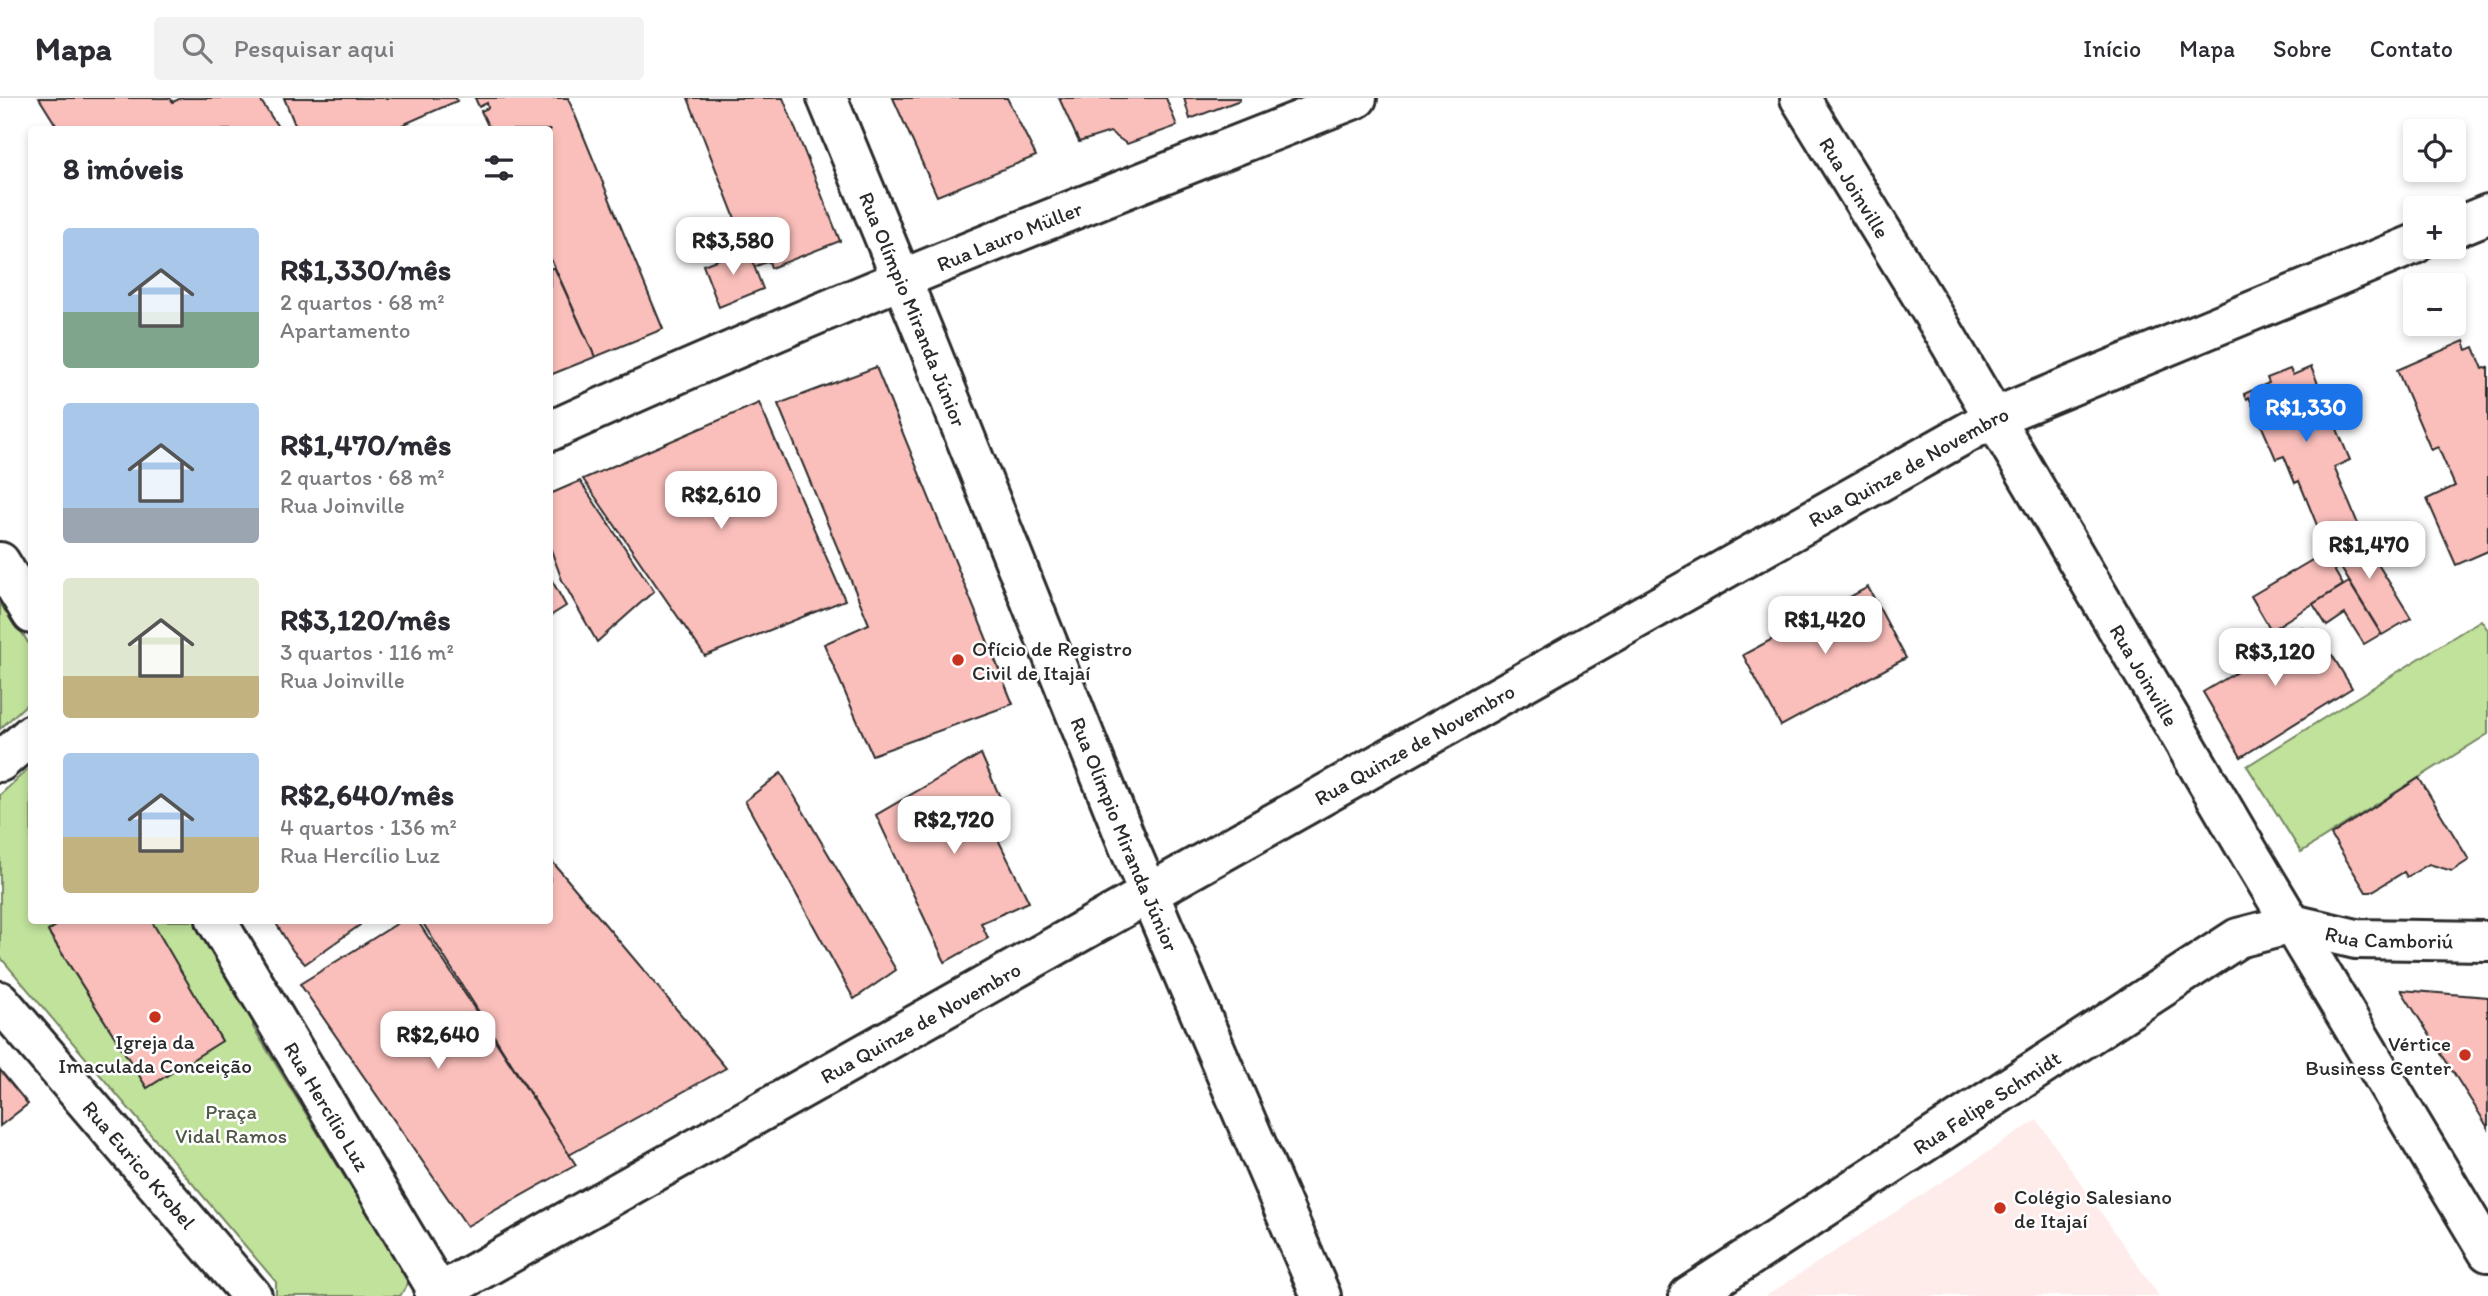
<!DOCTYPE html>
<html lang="pt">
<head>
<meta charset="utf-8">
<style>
	:root { --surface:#fff; --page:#f2f2f3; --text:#2b2b33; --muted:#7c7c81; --line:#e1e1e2; --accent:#1a73e8 }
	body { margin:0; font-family:Itim,sans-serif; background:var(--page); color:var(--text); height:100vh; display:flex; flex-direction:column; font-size:26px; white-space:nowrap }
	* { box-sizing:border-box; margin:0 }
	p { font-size:23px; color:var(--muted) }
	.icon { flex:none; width:38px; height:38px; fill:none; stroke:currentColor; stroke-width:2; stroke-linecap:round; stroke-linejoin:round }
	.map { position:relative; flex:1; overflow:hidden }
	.drawer { position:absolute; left:28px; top:28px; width:525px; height:798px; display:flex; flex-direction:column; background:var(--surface); border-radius:7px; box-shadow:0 4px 10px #0003 }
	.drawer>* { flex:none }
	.fabs { position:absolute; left:2403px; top:21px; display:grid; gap:14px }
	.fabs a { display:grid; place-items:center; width:63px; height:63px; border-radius:7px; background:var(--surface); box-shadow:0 4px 10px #0003; font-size:35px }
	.price { position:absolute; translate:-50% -60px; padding:0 16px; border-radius:14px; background:#fff; color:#222; font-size:23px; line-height:46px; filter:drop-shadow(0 2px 4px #0008) }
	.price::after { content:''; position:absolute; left:50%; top:42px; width:21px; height:16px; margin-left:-10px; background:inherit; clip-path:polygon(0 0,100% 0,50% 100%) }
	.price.active { background:var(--accent); color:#fff }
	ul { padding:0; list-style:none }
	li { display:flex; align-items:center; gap:21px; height:175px; padding:0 35px }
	li span { display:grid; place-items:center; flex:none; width:196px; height:140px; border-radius:7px; color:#555 }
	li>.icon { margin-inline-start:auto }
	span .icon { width:84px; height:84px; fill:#fffc; stroke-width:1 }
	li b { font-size:30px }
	h2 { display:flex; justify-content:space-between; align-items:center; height:84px; padding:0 35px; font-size:30px }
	header { display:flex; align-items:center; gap:42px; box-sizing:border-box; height:98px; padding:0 35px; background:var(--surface); border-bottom:2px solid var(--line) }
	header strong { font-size:33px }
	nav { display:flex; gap:38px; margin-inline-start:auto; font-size:24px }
	.search { width:490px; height:63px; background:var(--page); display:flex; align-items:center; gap:18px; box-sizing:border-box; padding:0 24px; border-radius:7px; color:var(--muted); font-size:26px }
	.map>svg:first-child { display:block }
	.built { fill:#feeceb }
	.green { fill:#c0e29b; stroke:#768663; stroke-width:2 }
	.building { fill:#fbbfbb; stroke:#2b2b2b; stroke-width:2 }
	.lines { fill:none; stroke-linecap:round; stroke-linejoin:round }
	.minor-casing { stroke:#2b2b2b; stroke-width:44 }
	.tertiary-casing { stroke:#2b2b2b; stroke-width:44 }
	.secondary-casing { stroke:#2b2b2b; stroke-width:44 }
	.minor { stroke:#fff; stroke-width:38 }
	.tertiary { stroke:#fff; stroke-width:38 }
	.secondary { stroke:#fff; stroke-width:38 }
	.poi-dot { fill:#c8321e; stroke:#fff; stroke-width:2.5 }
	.labels { text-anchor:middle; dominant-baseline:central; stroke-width:5; stroke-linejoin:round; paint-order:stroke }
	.street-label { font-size:21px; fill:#2b2b2b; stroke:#fff }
	.poi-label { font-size:21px; fill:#2b2b2b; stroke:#fff; text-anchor:start }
	.park-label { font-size:21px; fill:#505947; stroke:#fff }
</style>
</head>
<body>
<header>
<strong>Mapa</strong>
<div class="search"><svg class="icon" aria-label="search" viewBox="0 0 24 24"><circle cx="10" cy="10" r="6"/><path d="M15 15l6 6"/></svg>Pesquisar aqui</div>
<nav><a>Início</a><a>Mapa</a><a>Sobre</a><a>Contato</a></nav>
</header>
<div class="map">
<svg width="2488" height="1198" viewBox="0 0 2488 1198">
	<rect width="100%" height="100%" fill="#fff"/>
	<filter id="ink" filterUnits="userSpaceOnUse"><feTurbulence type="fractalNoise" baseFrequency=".0143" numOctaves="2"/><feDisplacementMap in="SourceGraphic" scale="14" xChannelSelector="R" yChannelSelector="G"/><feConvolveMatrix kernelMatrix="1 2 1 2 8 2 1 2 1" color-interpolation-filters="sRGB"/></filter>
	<g filter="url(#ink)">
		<polygon class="built" points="2037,1022 2159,1198 1766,1198"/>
		<g class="green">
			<polygon points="0,499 32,551 31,602 0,631"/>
			<polygon points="2481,522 2488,532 2488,636 2301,754 2247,668"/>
			<polygon points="31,668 32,822 66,823 48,834 147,989 222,943 151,823 202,823 253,904 253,929 355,1096 377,1105 411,1172 409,1184 400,1198 276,1198 276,1184 0,859 0,697"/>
		</g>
		<g class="building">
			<polygon points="39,0 170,0 173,4 181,0 259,0 280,32 59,32"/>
			<polygon points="284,0 456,0 457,3 391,32 297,32"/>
			<polygon points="475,0 568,0 663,231 595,259 550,159 550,32 490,32 481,13 488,10 487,5 479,9"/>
			<polygon points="688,0 783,0 840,143 771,170 769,163 754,169"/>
			<polygon points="893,0 1007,0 1036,58 937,98"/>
			<polygon points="1059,0 1166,0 1177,28 1127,46 1110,34 1079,44"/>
			<polygon points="1184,0 1240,0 1240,2 1190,21"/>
			<polygon points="747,150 763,191 719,209 703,167"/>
			<polygon points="554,169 595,259 550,277 550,171"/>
			<polygon points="2464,243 2467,252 2474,249 2483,271 2488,269 2488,453 2456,467 2427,401 2455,388 2438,349 2431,352 2397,272"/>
			<polygon points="876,269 1013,606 872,657 824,546 869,526 778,306"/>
			<polygon points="2311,269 2350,362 2334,369 2358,426 2323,442 2299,383 2295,385 2284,358 2276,361 2249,299 2247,301 2244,296 2269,285 2267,280 2290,271 2293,277"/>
			<polygon points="759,305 845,502 705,558 583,381"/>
			<polygon points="580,383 654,493 597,544 562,482 550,449 550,396"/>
			<polygon points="2355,429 2411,520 2382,537 2327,447"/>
			<polygon points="2324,455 2343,487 2271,532 2251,498"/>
			<polygon points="550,479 566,508 550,518"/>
			<polygon points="2349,484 2381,536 2364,546 2345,516 2327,528 2313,506"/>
			<polygon points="1868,489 1906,560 1781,628 1743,557"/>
			<polygon points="2280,527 2287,538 2302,529 2324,563 2332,557 2352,590 2241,659 2203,594 2247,568 2238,552"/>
			<polygon points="981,656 1003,706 985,715 1029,804 981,825 988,840 945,864 876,717"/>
			<polygon points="781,675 896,872 854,901 745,703"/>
			<polygon points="2419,680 2469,762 2452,773 2429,766 2407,779 2404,774 2371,794 2366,794 2331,737"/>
			<polygon points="550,761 726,970 569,1057 421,822 550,822"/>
			<polygon points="66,822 151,822 222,943 147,990 48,833"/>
			<polygon points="274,822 357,822 360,827 305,866 293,853"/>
			<polygon points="403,822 417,822 576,1067 467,1128 300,886"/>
			<polygon points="2401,892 2488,899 2488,1030 2479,1015"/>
			<polygon points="0,972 28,1006 0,1028"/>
		</g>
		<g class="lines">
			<defs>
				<g id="minor">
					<polyline points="0,464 32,516"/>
					<path id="s1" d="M 216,822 L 439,1195"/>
					<path id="s2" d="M 0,903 L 252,1198"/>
				</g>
				<g id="tertiary">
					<path id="s3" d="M 1800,0 L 1939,226 L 2242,743 L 2488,1154"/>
					<polyline points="2454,130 2488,116"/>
					<path id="s4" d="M 434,1198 L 1993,320 L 2415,146"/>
					<path id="s5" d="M 1689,1198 L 2238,840 L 2292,826 L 2356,841 L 2488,843"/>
				</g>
				<g id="secondary">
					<path id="s6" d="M 827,0 L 922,231 L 1129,749 L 1321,1198"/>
					<path id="s7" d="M 550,333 C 815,212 1086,106 1357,0"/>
					<polyline points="0,664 32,636"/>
				</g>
			</defs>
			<use href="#minor" class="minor-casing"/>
			<use href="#tertiary" class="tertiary-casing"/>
			<use href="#secondary" class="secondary-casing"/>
			<use href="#minor" class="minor"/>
			<use href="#tertiary" class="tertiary"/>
			<use href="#secondary" class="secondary"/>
		</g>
	</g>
	<g class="poi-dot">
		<circle cx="958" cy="562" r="7"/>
		<circle cx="155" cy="919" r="7"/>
		<circle cx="2465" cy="957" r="7"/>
		<circle cx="2000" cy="1110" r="7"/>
	</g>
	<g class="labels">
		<g class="street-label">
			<text stroke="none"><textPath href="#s3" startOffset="105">Rua Joinville</textPath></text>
			<text stroke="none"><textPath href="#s7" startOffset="499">Rua Lauro Müller</textPath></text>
			<text stroke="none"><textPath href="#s6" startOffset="228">Rua Olímpio Miranda Júnior</textPath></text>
			<text stroke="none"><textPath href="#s4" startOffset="1692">Rua Quinze de Novembro</textPath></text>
			<text stroke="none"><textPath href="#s3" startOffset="672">Rua Joinville</textPath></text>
			<text stroke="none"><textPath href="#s4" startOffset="1125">Rua Quinze de Novembro</textPath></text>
			<text stroke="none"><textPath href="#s6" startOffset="794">Rua Olímpio Miranda Júnior</textPath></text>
			<text stroke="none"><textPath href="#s5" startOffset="810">Rua Camboriú</textPath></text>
			<text stroke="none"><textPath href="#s4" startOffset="558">Rua Quinze de Novembro</textPath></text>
			<text stroke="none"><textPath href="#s5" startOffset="355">Rua Felipe Schmidt</textPath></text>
			<text stroke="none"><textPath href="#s1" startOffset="217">Rua Hercílio Luz</textPath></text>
			<text stroke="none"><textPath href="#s2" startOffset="215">Rua Eurico Krobel</textPath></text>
		</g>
		<g class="poi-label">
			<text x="972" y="550">Ofício de Registro<tspan x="972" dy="24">Civil de Itajaí</tspan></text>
			<text x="155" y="943" text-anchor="middle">Igreja da<tspan x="155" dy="24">Imaculada Conceição</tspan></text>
			<text x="2451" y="945" text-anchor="end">Vértice<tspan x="2451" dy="24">Business Center</tspan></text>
			<text x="2014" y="1098">Colégio Salesiano<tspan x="2014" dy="24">de Itajaí</tspan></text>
		</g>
		<g class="park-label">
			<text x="231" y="1013">Praça<tspan x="231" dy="24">Vidal Ramos</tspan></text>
		</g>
	</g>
</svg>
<div class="fabs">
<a><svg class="icon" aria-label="locate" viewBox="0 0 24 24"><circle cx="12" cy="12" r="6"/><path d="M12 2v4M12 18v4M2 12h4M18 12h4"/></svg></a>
<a>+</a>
<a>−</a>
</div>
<b class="price" style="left:733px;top:179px">R$3,580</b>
<b class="price active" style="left:2306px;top:346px">R$1,330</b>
<b class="price" style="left:721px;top:433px">R$2,610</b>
<b class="price" style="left:2369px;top:483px">R$1,470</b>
<b class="price" style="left:1825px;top:558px">R$1,420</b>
<b class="price" style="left:2275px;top:590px">R$3,120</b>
<b class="price" style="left:954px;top:758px">R$2,720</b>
<b class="price" style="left:438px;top:973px">R$2,640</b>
<section class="drawer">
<h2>8 imóveis<svg class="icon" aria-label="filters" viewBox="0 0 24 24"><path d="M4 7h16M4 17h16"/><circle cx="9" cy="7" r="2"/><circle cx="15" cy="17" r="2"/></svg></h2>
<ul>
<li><span style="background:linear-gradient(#a9c7e8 60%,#7fa58c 0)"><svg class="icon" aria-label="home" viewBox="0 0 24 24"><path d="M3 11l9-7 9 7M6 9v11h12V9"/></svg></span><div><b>R$1,330/mês</b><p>2 quartos · 68 m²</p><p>Apartamento</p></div></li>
<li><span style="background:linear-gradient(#a9c7e8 75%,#9aa5b1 0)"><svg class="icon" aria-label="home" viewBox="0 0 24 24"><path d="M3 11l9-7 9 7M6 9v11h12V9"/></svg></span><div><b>R$1,470/mês</b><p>2 quartos · 68 m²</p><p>Rua Joinville</p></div></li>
<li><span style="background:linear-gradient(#dfe7d0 70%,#c2b280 0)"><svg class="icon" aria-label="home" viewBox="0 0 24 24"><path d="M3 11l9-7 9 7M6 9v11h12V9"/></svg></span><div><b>R$3,120/mês</b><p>3 quartos · 116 m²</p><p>Rua Joinville</p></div></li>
<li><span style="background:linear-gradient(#a9c7e8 60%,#c2b280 0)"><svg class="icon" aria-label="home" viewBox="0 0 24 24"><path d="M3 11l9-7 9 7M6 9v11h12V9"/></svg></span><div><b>R$2,640/mês</b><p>4 quartos · 136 m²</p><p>Rua Hercílio Luz</p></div></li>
</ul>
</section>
</div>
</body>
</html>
